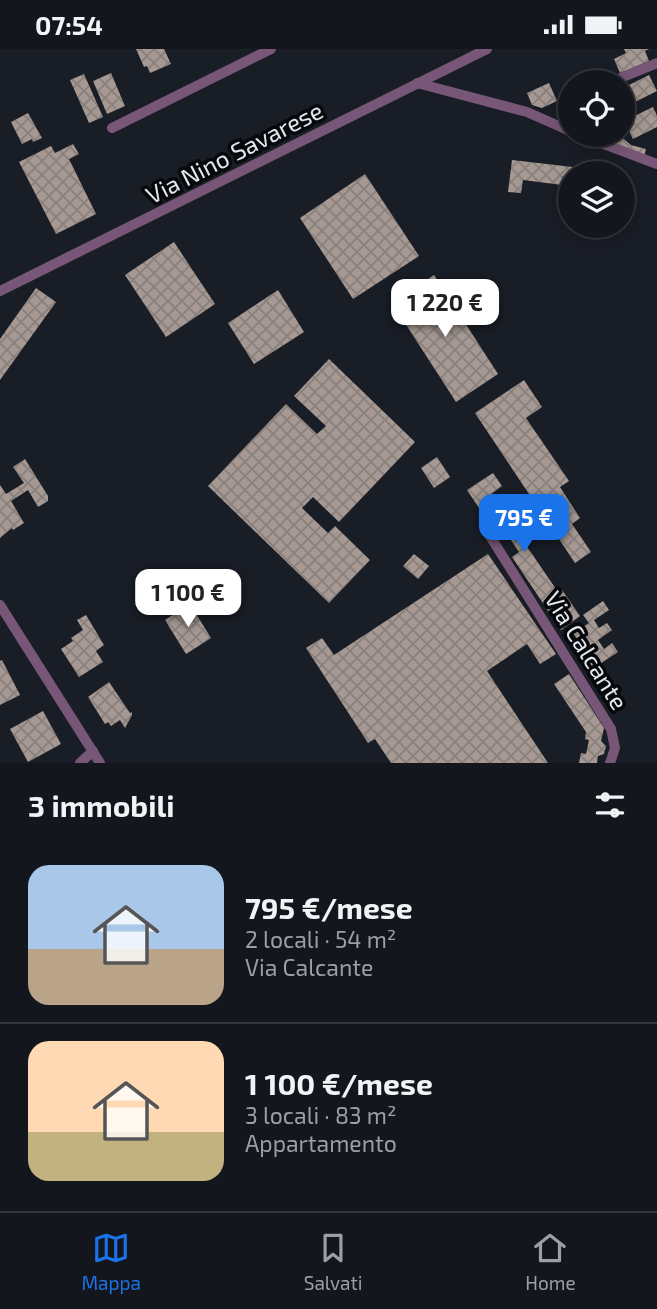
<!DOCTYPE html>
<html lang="it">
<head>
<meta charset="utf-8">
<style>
	:root { --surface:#13161c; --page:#202329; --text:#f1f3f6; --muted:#9d9fa3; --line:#32353b; --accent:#1a73e8 }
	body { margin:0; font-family:"Exo 2",sans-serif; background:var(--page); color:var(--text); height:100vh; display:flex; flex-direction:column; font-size:26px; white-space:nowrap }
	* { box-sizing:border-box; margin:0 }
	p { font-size:23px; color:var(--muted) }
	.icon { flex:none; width:38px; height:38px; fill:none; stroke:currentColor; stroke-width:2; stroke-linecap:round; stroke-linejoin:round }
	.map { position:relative; height:714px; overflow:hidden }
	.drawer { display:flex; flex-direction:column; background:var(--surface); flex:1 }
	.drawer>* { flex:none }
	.tools { position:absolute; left:558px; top:21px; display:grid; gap:14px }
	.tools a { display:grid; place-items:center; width:77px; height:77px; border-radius:50%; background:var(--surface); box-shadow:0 4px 18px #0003,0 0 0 2px var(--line); font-size:35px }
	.price { position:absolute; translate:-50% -60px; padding:0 16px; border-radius:14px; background:#fff; color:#222; font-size:23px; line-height:46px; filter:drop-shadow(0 2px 4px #0008) }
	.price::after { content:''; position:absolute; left:50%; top:42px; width:21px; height:16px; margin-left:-10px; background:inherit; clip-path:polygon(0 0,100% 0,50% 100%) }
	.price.selected { background:var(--accent); color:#fff }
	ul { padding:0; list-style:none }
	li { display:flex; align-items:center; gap:21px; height:175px; padding:0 28px }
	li+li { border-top:2px solid var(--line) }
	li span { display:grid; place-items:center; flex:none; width:196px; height:140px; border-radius:21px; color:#555 }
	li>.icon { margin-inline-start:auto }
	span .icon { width:84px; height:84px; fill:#fffc; stroke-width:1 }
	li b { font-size:30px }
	h2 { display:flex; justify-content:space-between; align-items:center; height:84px; padding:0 28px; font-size:30px }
	.status { display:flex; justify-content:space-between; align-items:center; height:49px; padding:0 35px; background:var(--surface); direction:ltr }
	.status svg { height:19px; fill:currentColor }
	.tabs { display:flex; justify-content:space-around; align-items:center; height:98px; border-top:2px solid var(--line); background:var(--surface); font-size:19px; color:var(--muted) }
	.tabs a { display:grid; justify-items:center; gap:4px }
	.tabs .selected { color:var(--accent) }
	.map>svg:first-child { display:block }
	.building { fill:url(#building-cross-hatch) }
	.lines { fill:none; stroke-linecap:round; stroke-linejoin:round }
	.street { stroke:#775677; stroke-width:10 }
	.labels { text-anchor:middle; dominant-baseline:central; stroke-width:7; stroke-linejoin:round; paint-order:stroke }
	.street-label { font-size:24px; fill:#e4e7ed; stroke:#06080b }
</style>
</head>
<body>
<div class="status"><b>07:54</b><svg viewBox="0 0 49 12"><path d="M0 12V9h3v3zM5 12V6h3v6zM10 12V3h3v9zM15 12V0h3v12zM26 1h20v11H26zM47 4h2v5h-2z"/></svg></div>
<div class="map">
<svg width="657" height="714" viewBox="0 0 657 714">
	<defs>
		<pattern id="building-cross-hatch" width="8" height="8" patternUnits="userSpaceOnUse" patternTransform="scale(1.75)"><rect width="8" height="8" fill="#a69993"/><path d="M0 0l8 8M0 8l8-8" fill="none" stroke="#89807c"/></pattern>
	</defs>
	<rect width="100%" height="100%" fill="#191d26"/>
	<g class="building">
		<polygon points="136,0 164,0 171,15 150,24 147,17 144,18"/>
		<polygon points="624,0 649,0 645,2 649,12 620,24 614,10 626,4"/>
		<polygon points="111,24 125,57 107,65 93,32"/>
		<polygon points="84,25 103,68 89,74 70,31"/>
		<polygon points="649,26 657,42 623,59 623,39"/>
		<polygon points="549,34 557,52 542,59 532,56 527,44"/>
		<polygon points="653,58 657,67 657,78 633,90 624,72"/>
		<polygon points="28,64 42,89 33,93 32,90 22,95 11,73"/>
		<polygon points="591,86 619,86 631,96 646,100 644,108"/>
		<polygon points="73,95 79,105 69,110 96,165 56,185 19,113 51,97 55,104"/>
		<polygon points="512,111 590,120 589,124 570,124 570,137 523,131 521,144 508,143"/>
		<polygon points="365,125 419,207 353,250 300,169"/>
		<polygon points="174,193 215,255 166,288 125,226"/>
		<polygon points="434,226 498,325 456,353 392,254"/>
		<polygon points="36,239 56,253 0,331 0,290"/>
		<polygon points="278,241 304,283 254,315 228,274"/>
		<polygon points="329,310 415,393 339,473 313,448 302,459 328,484 335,477 370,511 329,554 208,437 286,355 317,385 326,377 294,347"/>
		<polygon points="524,331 542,358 526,369 569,432 560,438 580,469 572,475 591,503 575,514 475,364"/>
		<polygon points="437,408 450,428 434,439 421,419"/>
		<polygon points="25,410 48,447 48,452 38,458 28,441 11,452 24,474 13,481 12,479 0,489 0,436 6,445 24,434 13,418"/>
		<polygon points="493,424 502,437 491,445 558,543 562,541 580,567 561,581 512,508 519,503 500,475 493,480 467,441"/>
		<polygon points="414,505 429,517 418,530 403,517"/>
		<polygon points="488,505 556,605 540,615 527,595 487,622 548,714 391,714 375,690 368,694 306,599 322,589 334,606"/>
		<polygon points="603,552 609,561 594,571 599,579 607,574 612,581 598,591 604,600 612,594 618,603 589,622 579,608 586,603 573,584 589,574 583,566"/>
		<polygon points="190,555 211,589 186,605 165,571"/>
		<polygon points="86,566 104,596 96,602 103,613 79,628 61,600 73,592 71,589 83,581 77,571"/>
		<polygon points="2,611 20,646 0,656 0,612"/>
		<polygon points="569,625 604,679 601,692 606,697 604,705 598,707 597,714 579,714 581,704 586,705 589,691 585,690 586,683 554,635"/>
		<polygon points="109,633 130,664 132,663 132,666 125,679 120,671 111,677 108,673 105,675 88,648"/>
		<polygon points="43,662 61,695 28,713 10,680"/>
	</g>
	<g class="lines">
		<g class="street">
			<polyline points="611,33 657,14"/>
			<polyline points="417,34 527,63 570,82"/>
			<polyline points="565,52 570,50"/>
			<polyline points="112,79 271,0"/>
			<polyline points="580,86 657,115"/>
			<polyline points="0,242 487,0"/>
			<polyline points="485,479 611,680 615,699 610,714"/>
			<polyline points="0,556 100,714"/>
			<polyline points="80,714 93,702"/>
		</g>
	</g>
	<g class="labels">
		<g class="street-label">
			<text transform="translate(234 103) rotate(-27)">Via Nino Savarese</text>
			<text transform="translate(587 601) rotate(58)">Via Calcante</text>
		</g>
	</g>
</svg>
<div class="tools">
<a><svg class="icon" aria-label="locate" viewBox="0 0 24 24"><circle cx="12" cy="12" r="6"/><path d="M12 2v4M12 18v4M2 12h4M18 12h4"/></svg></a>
<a><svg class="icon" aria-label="layers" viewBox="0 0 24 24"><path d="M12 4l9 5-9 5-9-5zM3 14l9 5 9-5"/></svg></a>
</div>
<b class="price" style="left:445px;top:290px">1 220 €</b>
<b class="price selected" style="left:524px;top:505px">795 €</b>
<b class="price" style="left:188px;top:580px">1 100 €</b>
</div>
<section class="drawer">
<h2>3 immobili<svg class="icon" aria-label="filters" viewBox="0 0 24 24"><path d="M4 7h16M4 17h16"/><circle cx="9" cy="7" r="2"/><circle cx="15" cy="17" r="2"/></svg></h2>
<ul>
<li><span style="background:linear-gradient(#a9c7e8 60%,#b9a48a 0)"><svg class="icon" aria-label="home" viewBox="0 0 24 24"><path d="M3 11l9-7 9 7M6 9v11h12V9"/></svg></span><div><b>795 €/mese</b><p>2 locali · 54 m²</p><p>Via Calcante</p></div></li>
<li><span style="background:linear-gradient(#ffd9b3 65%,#c2b280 0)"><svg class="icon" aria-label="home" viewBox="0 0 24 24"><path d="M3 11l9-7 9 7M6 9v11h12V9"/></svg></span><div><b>1 100 €/mese</b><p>3 locali · 83 m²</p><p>Appartamento</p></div></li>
</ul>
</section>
<nav class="tabs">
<a class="selected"><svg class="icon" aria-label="map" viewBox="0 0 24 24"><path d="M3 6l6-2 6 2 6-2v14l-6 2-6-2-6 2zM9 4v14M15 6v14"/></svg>Mappa</a>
<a><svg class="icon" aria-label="saved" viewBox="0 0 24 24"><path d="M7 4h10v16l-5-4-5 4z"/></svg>Salvati</a>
<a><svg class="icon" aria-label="home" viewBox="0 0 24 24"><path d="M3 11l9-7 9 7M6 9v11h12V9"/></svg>Home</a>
</nav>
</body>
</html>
